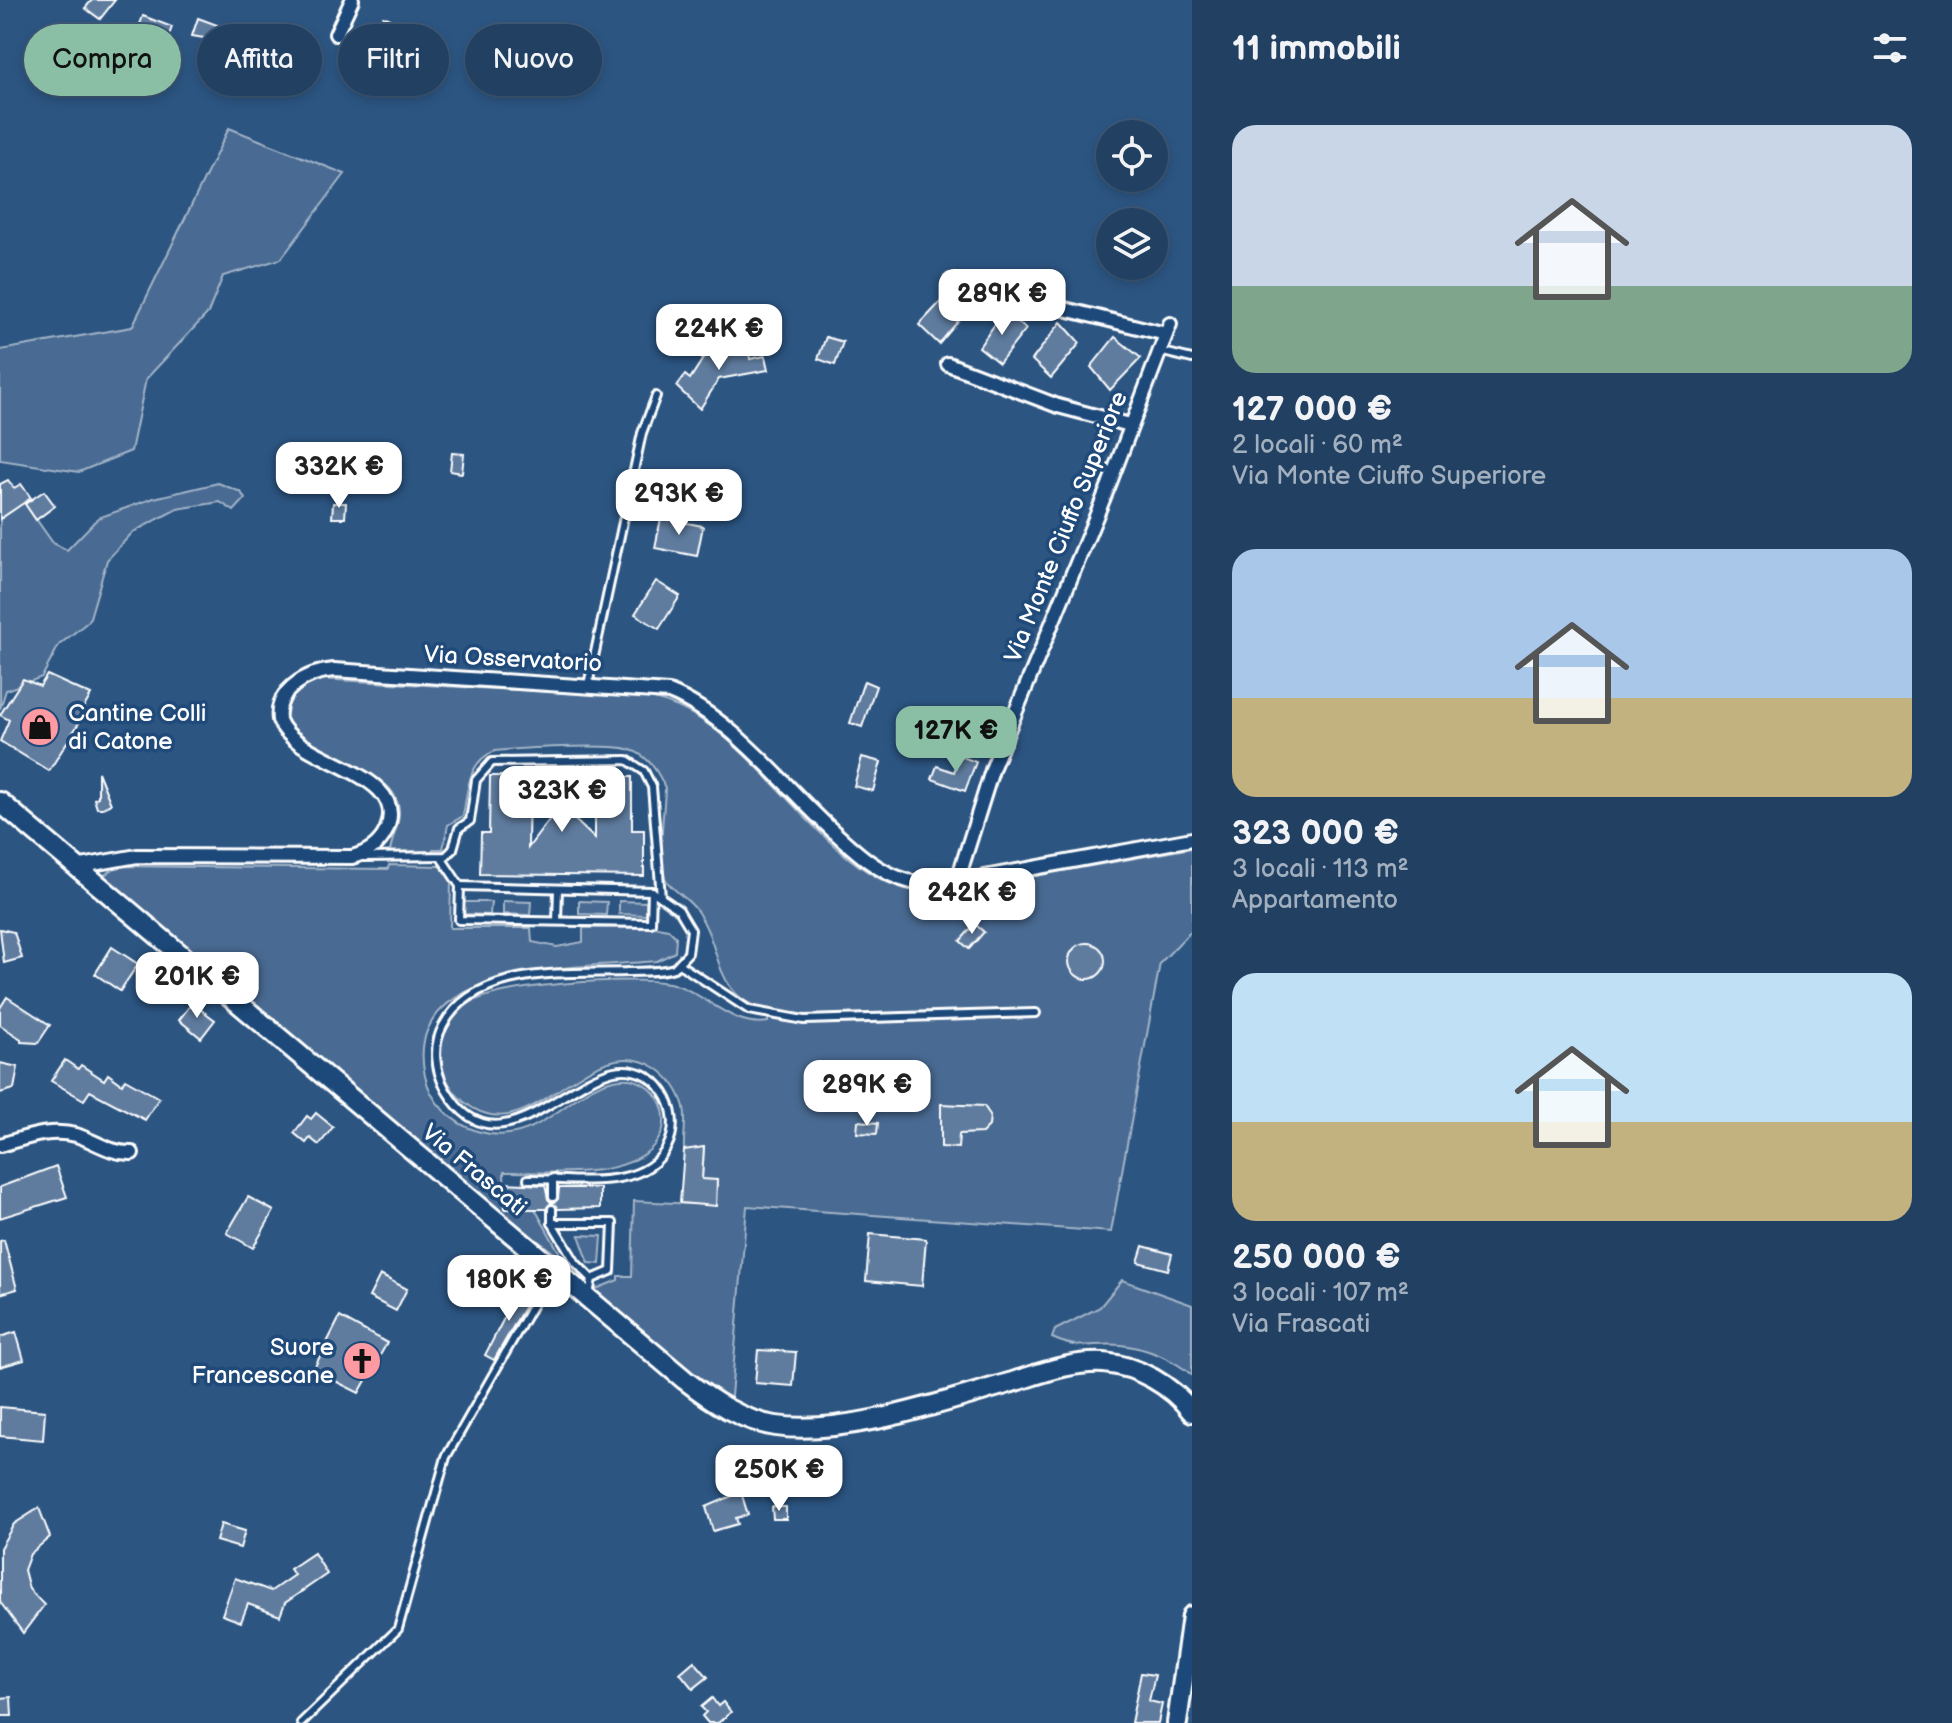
<!DOCTYPE html>
<html lang="it">
<head>
<meta charset="utf-8">
<style>
	:root { --surface:#214062; --page:#294768; --text:#f1f3f6; --muted:#a2afbe; --line:#3e5977; --accent:#8abfa5 }
	body { margin:0; font-family:"Balsamiq Sans",sans-serif; background:var(--page); color:var(--text); height:100vh; display:flex; flex-direction:column; font-size:30px; white-space:nowrap }
	* { box-sizing:border-box; margin:0 }
	p { font-size:26px; color:var(--muted) }
	.icon { flex:none; width:44px; height:44px; fill:none; stroke:currentColor; stroke-width:2; stroke-linecap:round; stroke-linejoin:round }
	.map { position:relative; flex:1; overflow:hidden }
	.drawer { display:flex; flex-direction:column; background:var(--surface); width:760px }
	.drawer>* { flex:none }
	.top-card { position:absolute; left:24px; top:24px; width:760px; height:72px; display:flex; gap:16px }
	.buttons { position:absolute; left:1096px; top:120px; display:grid; gap:16px }
	.buttons a { display:grid; place-items:center; width:72px; height:72px; border-radius:50%; background:var(--surface); box-shadow:0 4px 12px #0003,0 0 0 2px var(--line); font-size:40px }
	.price { position:absolute; translate:-50% -68px; padding:0 18px; border-radius:16px; background:#fff; color:#222; font-size:26px; line-height:52px; filter:drop-shadow(0 2px 4px #0008) }
	.price::after { content:''; position:absolute; left:50%; top:48px; width:24px; height:18px; margin-left:-12px; background:inherit; clip-path:polygon(0 0,100% 0,50% 100%) }
	.price.current { background:var(--accent); color:#111 }
	ul { padding:0; list-style:none }
	li { display:grid; align-content:center; gap:16px; height:424px; padding:0 40px }
	li span { display:grid; place-items:center; height:248px; border-radius:24px; color:#555 }
	li>.icon { margin-inline-start:auto }
	span .icon { width:144px; height:144px; fill:#fffc; stroke-width:1 }
	li b { font-size:34px }
	h2 { display:flex; justify-content:space-between; align-items:center; height:96px; padding:0 40px; font-size:34px }
	.chip { padding:0 28px; border-radius:36px; background:var(--surface); box-shadow:0 4px 12px #0003,0 0 0 2px var(--line); font-size:28px; line-height:72px }
	.chip.current { background:var(--accent); color:#111 }
	main { display:flex; flex:1; min-height:0 }
	.map>svg:first-child { display:block }
	.green { fill:#486b92; stroke:#a4b5c8; stroke-width:2 }
	.building { fill:#5e7c9f; stroke:#fff; stroke-width:2 }
	.lines { fill:none; stroke-linecap:round; stroke-linejoin:round }
	.lane-casing { stroke:#fff; stroke-width:12 }
	.street-casing { stroke:#fff; stroke-width:18 }
	.primary-casing { stroke:#fff; stroke-width:24 }
	.lane { stroke:#1f4a7a; stroke-width:6 }
	.street { stroke:#1f4a7a; stroke-width:12 }
	.primary { stroke:#1f4a7a; stroke-width:18 }
	.labels { text-anchor:middle; dominant-baseline:central; stroke-width:7; stroke-linejoin:round; paint-order:stroke }
	.street-label { font-size:24px; fill:#fff; stroke:#1f4a7a }
	.poi-label { font-size:24px; fill:#fff; stroke:#1f4a7a; text-anchor:start }
</style>
</head>
<body>
<main>
<div class="map">
<svg width="1192" height="1723" viewBox="0 0 1192 1723">
	<rect width="100%" height="100%" fill="#2c5582"/>
	<filter id="ink" filterUnits="userSpaceOnUse"><feTurbulence type="fractalNoise" baseFrequency=".0125" numOctaves="2"/><feDisplacementMap in="SourceGraphic" scale="16" xChannelSelector="R" yChannelSelector="G"/><feConvolveMatrix kernelMatrix="1 2 1 2 8 2 1 2 1" color-interpolation-filters="sRGB"/></filter>
	<g filter="url(#ink)">
		<g class="green">
			<polygon points="229,128 345,174 281,259 223,276 208,313 146,379 131,451 79,472 0,460 0,350 132,327"/>
			<polygon points="218,483 241,492 245,499 234,511 220,502 177,509 133,532 107,560 89,621 59,645 42,677 6,690 0,709 0,519 24,502 53,543 67,550 98,518 154,498"/>
			<path d="M 319,679 L 640,697 C 757,707 827,907 945,892 L 1192,848 L 1192,930 L 1160,963 L 1111,1232 L 747,1206 L 730,1408 L 594,1297 L 596,1289 L 618,1280 L 618,1276 L 632,1276 L 634,1201 L 716,1205 L 717,1181 L 702,1179 L 704,1148 L 684,1150 C 683,1135 687,1122 684,1107 C 680,1092 670,1077 656,1068 C 586,1024 531,1159 463,1101 C 448,1088 439,1068 441,1047 C 444,1029 455,1012 470,1003 C 503,984 631,976 669,983 C 705,991 730,1028 768,1022 L 769,1011 C 711,996 724,950 697,911 C 689,898 667,888 664,875 C 658,847 664,815 665,788 C 658,771 646,753 627,749 C 605,744 520,748 495,751 C 467,762 468,790 463,816 L 448,825 L 443,849 L 433,849 L 432,853 L 390,852 C 393,830 407,815 393,793 C 373,761 267,753 286,704 C 292,690 305,684 319,679 Z"/>
			<path d="M 389,865 L 442,866 L 451,881 L 450,928 L 531,928 L 532,942 L 557,947 L 583,942 L 583,928 L 657,927 L 668,929 L 676,937 L 675,952 L 657,961 C 588,968 399,960 425,1076 C 431,1102 451,1123 477,1131 C 540,1151 571,1084 620,1079 C 652,1075 676,1113 658,1140 C 631,1182 547,1171 504,1172 L 505,1208 L 535,1209 L 563,1259 L 505,1217 L 103,876 L 117,866 L 388,869 Z"/>
			<polygon points="503,901 531,902 530,915 503,914"/>
			<polygon points="579,901 607,902 606,915 579,914"/>
			<polygon points="619,901 646,902 646,915 619,914"/>
			<polygon points="463,902 491,902 490,915 463,914"/>
			<polygon points="579,1235 602,1236 600,1264 589,1263"/>
			<path d="M 1122,1280 L 1192,1305 L 1192,1375 C 1173,1359 1147,1348 1121,1345 C 1091,1342 1084,1352 1052,1338 L 1055,1330 L 1100,1307 Z"/>
		</g>
		<g class="building">
			<polygon points="92,0 115,0 100,19 85,8"/>
			<polygon points="143,16 172,27 164,49 159,47 153,63 129,54"/>
			<polygon points="383,16 400,24 396,33 405,37 398,54 372,43"/>
			<polygon points="198,18 220,26 216,40 192,36"/>
			<polygon points="949,293 966,312 939,344 919,325"/>
			<polygon points="1004,311 1026,329 999,363 979,347"/>
			<polygon points="1061,322 1080,343 1051,378 1032,360"/>
			<polygon points="826,337 843,342 835,365 818,359"/>
			<polygon points="1115,337 1141,358 1110,390 1091,367"/>
			<polygon points="713,343 727,352 748,348 750,359 765,356 768,370 719,379 700,409 677,387 685,375 690,379"/>
			<polygon points="452,453 464,454 462,473 450,471"/>
			<polygon points="8,480 14,488 21,484 31,498 0,519 0,484"/>
			<polygon points="44,491 55,506 36,520 25,504"/>
			<polygon points="333,503 346,503 345,518 332,518"/>
			<polygon points="661,518 703,526 697,556 655,548"/>
			<polygon points="656,581 680,596 659,629 635,614"/>
			<polygon points="47,675 91,695 79,716 82,718 49,771 0,741 9,720 0,715 23,679 40,686"/>
			<polygon points="864,681 876,686 862,727 850,723"/>
			<polygon points="960,756 976,762 965,791 932,779 937,766 954,772"/>
			<polygon points="862,757 881,762 873,791 854,786"/>
			<polygon points="98,772 111,804 103,808 97,808 94,799 98,797"/>
			<polygon points="490,776 529,776 528,848 549,820 560,815 572,817 595,839 595,776 632,777 632,830 644,830 644,876 480,874 481,833 489,833"/>
			<polygon points="975,924 984,932 969,949 960,941"/>
			<polygon points="0,929 14,932 22,958 4,963"/>
			<circle cx="1087" cy="961" r="18"/>
			<polygon points="112,947 138,964 120,991 95,974"/>
			<polygon points="7,997 50,1025 38,1043 21,1042 21,1039 0,1025 0,1008"/>
			<polygon points="192,1003 215,1020 201,1038 179,1020"/>
			<polygon points="65,1060 78,1069 81,1065 104,1080 108,1074 122,1084 125,1079 159,1098 145,1120 90,1091 84,1100 51,1081"/>
			<polygon points="0,1063 18,1067 14,1089 0,1093"/>
			<polygon points="941,1104 984,1106 990,1115 989,1126 982,1133 959,1134 958,1148 941,1147"/>
			<polygon points="316,1113 333,1127 319,1145 310,1138 306,1143 294,1133 307,1116 311,1119"/>
			<polygon points="858,1121 878,1123 877,1134 857,1133"/>
			<polygon points="704,1147 702,1179 717,1180 716,1206 680,1203 684,1150"/>
			<polygon points="56,1166 67,1197 0,1218 0,1187"/>
			<polygon points="504,1183 545,1185 548,1199 552,1203 558,1199 559,1188 600,1188 600,1208 558,1209 551,1203 546,1209 505,1209"/>
			<polygon points="248,1197 274,1211 253,1248 227,1233"/>
			<polygon points="870,1234 926,1239 922,1286 866,1281"/>
			<polygon points="4,1240 17,1289 0,1294 0,1241"/>
			<polygon points="1143,1246 1172,1254 1168,1270 1138,1262"/>
			<polygon points="380,1275 407,1289 396,1311 369,1297"/>
			<polygon points="530,1288 532,1294 494,1360 485,1355 515,1297"/>
			<polygon points="340,1317 387,1343 359,1393 313,1370"/>
			<polygon points="16,1332 24,1360 0,1367 0,1337"/>
			<polygon points="758,1350 796,1352 793,1386 755,1383"/>
			<polygon points="0,1407 45,1411 43,1440 0,1436"/>
			<polygon points="741,1492 748,1515 736,1518 738,1524 713,1531 706,1507"/>
			<polygon points="772,1507 786,1507 786,1519 773,1519"/>
			<polygon points="39,1508 50,1537 30,1554 24,1570 29,1589 44,1605 23,1633 0,1602 0,1548 14,1524"/>
			<polygon points="221,1524 245,1531 240,1548 216,1541"/>
			<polygon points="314,1553 327,1574 285,1603 280,1616 248,1604 241,1622 222,1615 235,1578 271,1591 294,1575 290,1569"/>
			<polygon points="694,1661 708,1677 693,1689 680,1673"/>
			<polygon points="1141,1673 1155,1675 1149,1701 1162,1704 1158,1723 1131,1723"/>
			<polygon points="11,1697 12,1716 0,1716 0,1698"/>
			<polygon points="712,1698 718,1706 723,1702 731,1712 718,1723 708,1723 702,1716 706,1712 701,1707"/>
		</g>
		<g class="lines">
			<defs>
				<g id="lane">
					<polyline points="1159,351 1192,359"/>
					<polyline points="588,685 642,433 656,396"/>
					<polyline points="363,857 446,856 453,849 459,828 470,821 476,780 492,762 627,760 644,771 652,787 661,897"/>
					<polyline points="442,859 460,886 459,920 651,923 652,891"/>
					<path d="M 460,886 L 652,891 L 679,910 L 691,930 L 688,953 L 674,968 C 659,973 641,971 626,972 C 567,974 475,965 443,1026 C 432,1046 435,1071 446,1090 C 494,1173 561,1083 614,1071 C 656,1062 686,1111 667,1147 C 643,1193 571,1178 528,1179"/>
					<polyline points="557,921 558,889"/>
					<polyline points="679,964 749,1010 804,1020 1036,1013"/>
					<polyline points="553,1197 553,1178"/>
					<polyline points="552,1223 552,1209"/>
					<polyline points="589,1295 592,1279 611,1271 613,1223 552,1223 576,1263 592,1279"/>
					<polyline points="301,1723 398,1629 446,1457 539,1294 534,1281 550,1270"/>
				</g>
				<g id="street">
					<polyline points="336,34 352,0"/>
					<polyline points="951,281 1166,334"/>
					<polyline points="948,364 1058,406 1130,425"/>
					<path d="M 76,867 L 137,856 L 352,857 C 367,853 379,846 386,831 C 413,771 296,765 279,720 C 275,690 307,672 334,670 L 669,692 C 730,716 784,786 832,830 C 855,851 878,873 908,881 C 924,886 940,884 957,882 L 1192,839"/>
					<polyline points="957,882 993,767 1109,485 1170,324"/>
					<path d="M 0,1145 C 25,1138 50,1128 76,1135 C 95,1141 111,1154 132,1153"/>
				</g>
				<g id="primary">
					<path d="M 0,802 L 685,1380 C 712,1401 742,1421 776,1426 C 844,1436 943,1402 1009,1383 C 1039,1374 1071,1361 1104,1363 C 1138,1366 1171,1385 1192,1412"/>
					<polyline points="1177,1723 1192,1616"/>
				</g>
			</defs>
			<use href="#lane" class="lane-casing"/>
			<use href="#street" class="street-casing"/>
			<use href="#primary" class="primary-casing"/>
			<use href="#lane" class="lane"/>
			<use href="#street" class="street"/>
			<use href="#primary" class="primary"/>
		</g>
	</g>
	<defs>
		<symbol id="shop-disc" viewBox="-11 -11 22 22"><circle r="9.5" fill="#ff9aa2" stroke="#1f4a7a"/><path d="M-5-2.5h2.3a2.7 3.5 0 0 1 5.4 0H5L5.5 6h-11ZM-1.5-2.5h3a1.5 2.3 0 0 0-3 0Z" fill="#111"/></symbol>
		<symbol id="church-disc" viewBox="-11 -11 22 22"><circle r="9.5" fill="#ff9aa2" stroke="#1f4a7a"/><path d="M-1.2-6h2.4v3.5h3.3v2.4h-3.3V6h-2.4V-.1h-3.3v-2.4h3.3Z" fill="#111"/></symbol>
	</defs>
	<g fill-rule="evenodd">
		<use href="#shop-disc" x="18" y="705" width="44" height="44"/>
		<use href="#church-disc" x="340" y="1339" width="44" height="44"/>
	</g>
	<g class="labels">
		<g class="street-label">
			<text transform="translate(1066 527) rotate(-68)">Via Monte Ciuffo Superiore</text>
			<text transform="translate(513 659) rotate(3)">Via Osservatorio</text>
			<text transform="translate(474 1170) rotate(40)">Via Frascati</text>
		</g>
		<g class="poi-label">
			<text x="68" y="713">Cantine Colli<tspan x="68" dy="28">di Catone</tspan></text>
			<text x="334" y="1347" text-anchor="end">Suore<tspan x="334" dy="28">Francescane</tspan></text>
		</g>
	</g>
</svg>
<div class="buttons">
<a><svg class="icon" aria-label="locate" viewBox="0 0 24 24"><circle cx="12" cy="12" r="6"/><path d="M12 2v4M12 18v4M2 12h4M18 12h4"/></svg></a>
<a><svg class="icon" aria-label="layers" viewBox="0 0 24 24"><path d="M12 4l9 5-9 5-9-5zM3 14l9 5 9-5"/></svg></a>
</div>
<b class="price" style="left:1002px;top:337px">289K €</b>
<b class="price" style="left:719px;top:372px">224K €</b>
<b class="price" style="left:339px;top:510px">332K €</b>
<b class="price" style="left:679px;top:537px">293K €</b>
<b class="price current" style="left:956px;top:774px">127K €</b>
<b class="price" style="left:562px;top:834px">323K €</b>
<b class="price" style="left:972px;top:936px">242K €</b>
<b class="price" style="left:197px;top:1020px">201K €</b>
<b class="price" style="left:867px;top:1128px">289K €</b>
<b class="price" style="left:509px;top:1323px">180K €</b>
<b class="price" style="left:779px;top:1513px">250K €</b>
<div class="top-card">
<a class="chip current">Compra</a>
<a class="chip">Affitta</a>
<a class="chip">Filtri</a>
<a class="chip">Nuovo</a>
</div>
</div>
<section class="drawer">
<h2>11 immobili<svg class="icon" aria-label="filters" viewBox="0 0 24 24"><path d="M4 7h16M4 17h16"/><circle cx="9" cy="7" r="2"/><circle cx="15" cy="17" r="2"/></svg></h2>
<ul>
<li><span style="background:linear-gradient(#c9d6e8 65%,#7fa58c 0)"><svg class="icon" aria-label="home" viewBox="0 0 24 24"><path d="M3 11l9-7 9 7M6 9v11h12V9"/></svg></span><div><b>127 000 €</b><p>2 locali · 60 m²</p><p>Via Monte Ciuffo Superiore</p></div></li>
<li><span style="background:linear-gradient(#a9c7e8 60%,#c2b280 0)"><svg class="icon" aria-label="home" viewBox="0 0 24 24"><path d="M3 11l9-7 9 7M6 9v11h12V9"/></svg></span><div><b>323 000 €</b><p>3 locali · 113 m²</p><p>Appartamento</p></div></li>
<li><span style="background:linear-gradient(#bfe0f5 60%,#c2b280 0)"><svg class="icon" aria-label="home" viewBox="0 0 24 24"><path d="M3 11l9-7 9 7M6 9v11h12V9"/></svg></span><div><b>250 000 €</b><p>3 locali · 107 m²</p><p>Via Frascati</p></div></li>
</ul>
</section>
</main>
</body>
</html>
